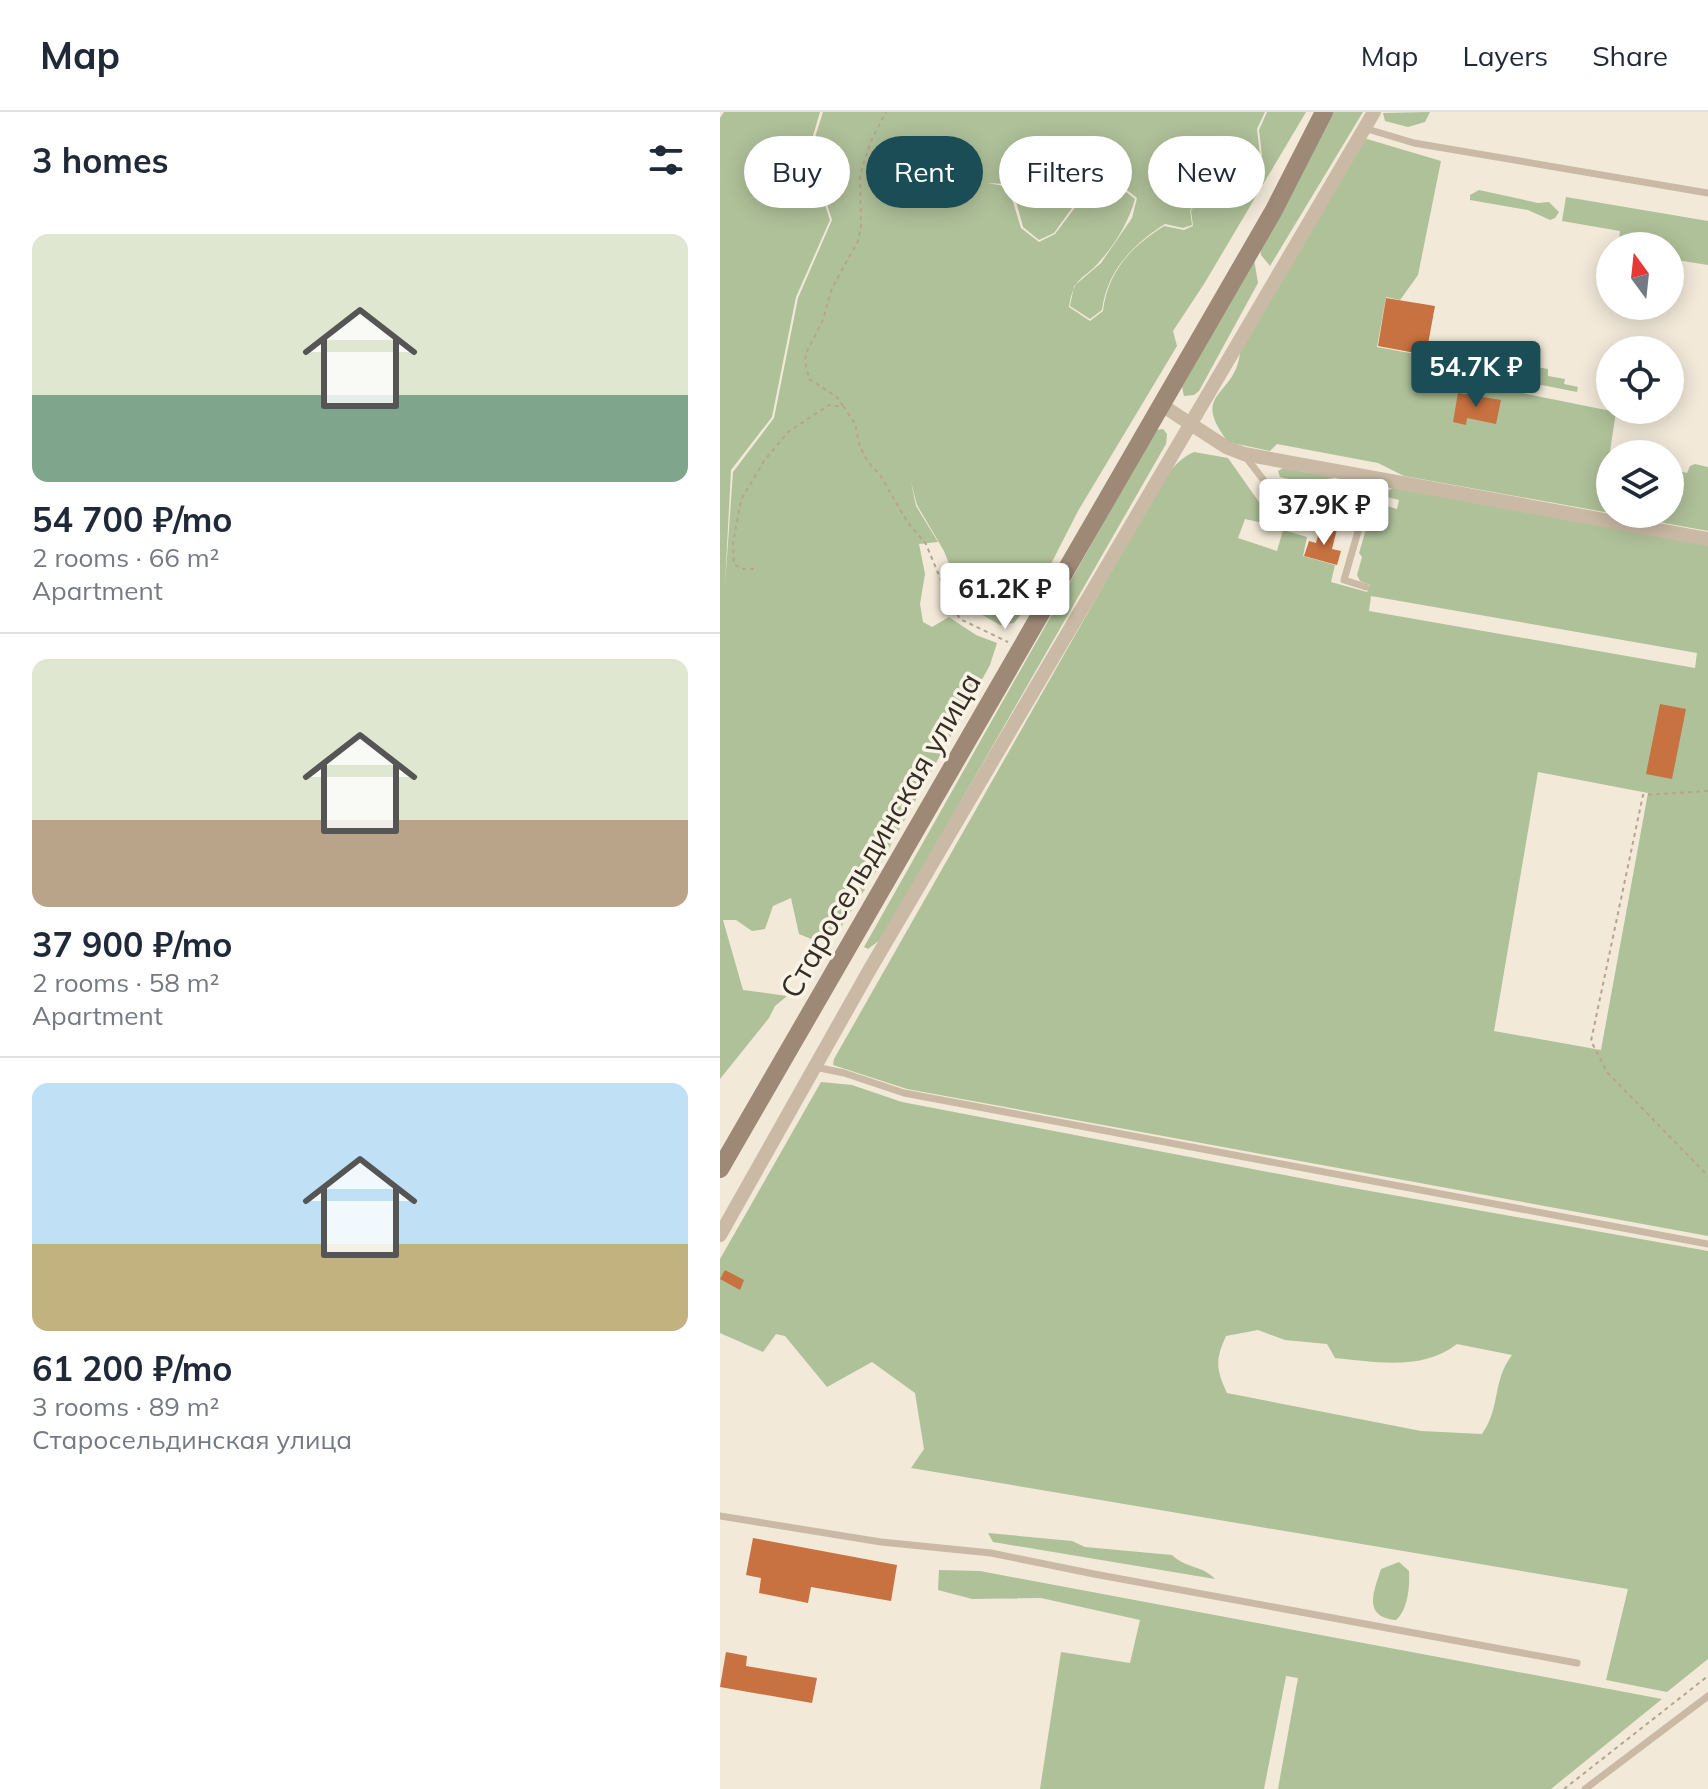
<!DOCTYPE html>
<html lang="en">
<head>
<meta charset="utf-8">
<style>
	:root { --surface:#fff; --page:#f2f2f3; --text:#1f2937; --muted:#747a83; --line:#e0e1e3; --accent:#1b4d57 }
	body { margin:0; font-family:Mulish,sans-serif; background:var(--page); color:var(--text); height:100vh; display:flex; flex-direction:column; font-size:30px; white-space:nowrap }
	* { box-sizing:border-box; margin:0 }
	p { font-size:26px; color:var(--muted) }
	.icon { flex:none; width:44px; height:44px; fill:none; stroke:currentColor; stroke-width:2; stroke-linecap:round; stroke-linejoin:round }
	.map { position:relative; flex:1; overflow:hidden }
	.details { display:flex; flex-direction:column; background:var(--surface); width:720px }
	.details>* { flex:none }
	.hud { position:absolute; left:24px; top:24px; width:760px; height:72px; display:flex; gap:16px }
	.needle { width:52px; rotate:345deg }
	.tools { position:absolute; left:876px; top:120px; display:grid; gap:16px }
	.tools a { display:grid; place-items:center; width:88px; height:88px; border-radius:50%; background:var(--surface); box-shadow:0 4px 20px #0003; font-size:40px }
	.price { position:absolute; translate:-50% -68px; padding:0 18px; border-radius:8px; background:#fff; color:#222; font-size:26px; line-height:52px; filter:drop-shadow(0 2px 4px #0008) }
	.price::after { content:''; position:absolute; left:50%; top:48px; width:24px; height:18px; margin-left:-12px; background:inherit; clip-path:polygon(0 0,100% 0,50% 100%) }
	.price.on { background:var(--accent); color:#fff }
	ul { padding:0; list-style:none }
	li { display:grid; align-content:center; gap:16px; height:424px; padding:0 32px }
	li+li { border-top:2px solid var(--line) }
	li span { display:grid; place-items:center; height:248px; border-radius:16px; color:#555 }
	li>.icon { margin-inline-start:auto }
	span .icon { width:144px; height:144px; fill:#fffc; stroke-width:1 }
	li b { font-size:34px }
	h2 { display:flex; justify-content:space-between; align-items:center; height:96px; padding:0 32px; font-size:34px }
	.tag { padding:0 28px; border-radius:36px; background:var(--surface); box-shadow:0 4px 20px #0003; font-size:28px; line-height:72px }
	.tag.on { background:var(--accent); color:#fff }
	header { display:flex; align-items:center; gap:48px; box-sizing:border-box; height:112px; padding:0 40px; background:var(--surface); border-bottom:2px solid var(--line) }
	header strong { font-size:38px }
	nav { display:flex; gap:44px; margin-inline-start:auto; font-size:28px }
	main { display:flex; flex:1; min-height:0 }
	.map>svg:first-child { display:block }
	.green { fill:#afc199; fill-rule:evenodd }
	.building { fill:#c87141 }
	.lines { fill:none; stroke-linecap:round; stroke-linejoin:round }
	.path { stroke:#b6a48f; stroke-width:2; stroke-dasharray:4 4; stroke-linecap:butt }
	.service { stroke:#cabaa5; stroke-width:7 }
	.minor { stroke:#cabaa5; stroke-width:14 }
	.secondary { stroke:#9d8976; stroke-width:18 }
	.labels { text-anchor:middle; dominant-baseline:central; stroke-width:7; stroke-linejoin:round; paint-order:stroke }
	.street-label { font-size:30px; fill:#352d26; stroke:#f9f3e5 }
</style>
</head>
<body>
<header>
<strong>Map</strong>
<nav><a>Map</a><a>Layers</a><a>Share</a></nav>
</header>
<main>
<section class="details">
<h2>3 homes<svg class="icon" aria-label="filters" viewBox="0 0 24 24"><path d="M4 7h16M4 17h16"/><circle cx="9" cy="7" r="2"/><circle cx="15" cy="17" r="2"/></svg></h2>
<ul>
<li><span style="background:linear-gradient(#dfe7d0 65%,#7fa58c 0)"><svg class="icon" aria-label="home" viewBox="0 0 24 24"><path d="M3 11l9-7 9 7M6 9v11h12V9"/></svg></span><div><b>54 700 ₽/mo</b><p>2 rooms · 66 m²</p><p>Apartment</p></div></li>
<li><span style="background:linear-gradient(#dfe7d0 65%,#b9a48a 0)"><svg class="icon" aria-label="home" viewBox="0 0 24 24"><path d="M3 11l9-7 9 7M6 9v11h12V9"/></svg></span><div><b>37 900 ₽/mo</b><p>2 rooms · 58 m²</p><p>Apartment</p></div></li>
<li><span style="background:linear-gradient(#bfe0f5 65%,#c2b280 0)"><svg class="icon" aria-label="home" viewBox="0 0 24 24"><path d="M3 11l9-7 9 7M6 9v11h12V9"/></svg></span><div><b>61 200 ₽/mo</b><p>3 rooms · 89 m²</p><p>Старосельдинская улица</p></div></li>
</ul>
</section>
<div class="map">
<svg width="988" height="1677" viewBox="0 0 988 1677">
	<rect width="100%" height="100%" fill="#f2e9d9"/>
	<g class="green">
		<path d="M 4,0 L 100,0 L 88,41 L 110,108 L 76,185 L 52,305 L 11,358 L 5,473 L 13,360 L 54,306 L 78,186 L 112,108 L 90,41 L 103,0 L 545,0 L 537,17 L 540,43 L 518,63 L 493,71 L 470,98 L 472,113 L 463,116 L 445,112 C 412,133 387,159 382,198 L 370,207 L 350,194 L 354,174 L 381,151 L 412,106 L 417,86 L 403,75 L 367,75 L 334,121 L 319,128 L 303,115 L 296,89 L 287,72 L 267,71 L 284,74 L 293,90 L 301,116 L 319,130 L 335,122 L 369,77 L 401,76 L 415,87 C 409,109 396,131 380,149 C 362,170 354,163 349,195 L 370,209 L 383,199 C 388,159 411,135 444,114 L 464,118 L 473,114 L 471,98 L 494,73 L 519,64 L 542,44 L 539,18 L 547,0 L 586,0 L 484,172 L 453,219 L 457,234 L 358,399 L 312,489 L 294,511 L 280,513 L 257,500 L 243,487 L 224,439 L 197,393 L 191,370 L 196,394 L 218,430 L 199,432 L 205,462 L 200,492 L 203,510 L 212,515 L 229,505 L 256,523 L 277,531 L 270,553 L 157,758 L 116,823 L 96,829 L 79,822 L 71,786 L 53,794 L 45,817 L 32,819 L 16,808 L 3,808 L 23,878 L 67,884 L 55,894 L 49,906 L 0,967 L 0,6 Z"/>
		<polygon points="612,0 643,0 550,154 541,143 540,136"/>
		<polygon points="710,0 705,10 688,15 665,9 663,1"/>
		<path d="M 647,27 L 721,49 L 698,163 L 680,188 L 666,185 L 657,235 L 711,245 L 714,237 L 828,257 L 828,264 L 845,267 L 844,272 L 858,275 L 857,280 L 796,268 L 792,279 L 896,300 L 890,339 L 894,342 L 890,342 L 890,401 L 684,364 L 658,351 L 557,332 L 550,339 L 508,330 C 469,279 515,286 520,241 L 642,29 Z"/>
		<polygon points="759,78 818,91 829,90 839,100 835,106 830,108 808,98 750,88 750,83"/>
		<polygon points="846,85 988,109 988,153 950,147 950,134 898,134 900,119 842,109"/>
		<polygon points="534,147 538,171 479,279 474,283 464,284 462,275"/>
		<polygon points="443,317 447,322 446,332 175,804 160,828 148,837 144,835 436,318"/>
		<path d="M 474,340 L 508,346 L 546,400 L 548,407 L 543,411 L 525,407 L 518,426 L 557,439 L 563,418 L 587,425 L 583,444 L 615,453 L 611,470 L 647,480 L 650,473 L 640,469 L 637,463 L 642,445 L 639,441 L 654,390 L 677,397 L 679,388 L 659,383 L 673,376 L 988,432 L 988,1124 L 187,977 L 113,953 L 114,947 L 424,402 C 438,379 449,351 474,340 ZM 651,484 L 977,541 L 975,556 L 649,499 ZM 818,660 L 928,681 L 881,938 L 774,919 Z"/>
		<polygon points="975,352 988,355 988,419 895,402 950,402 950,357 967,361 970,354"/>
		<polygon points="563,356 612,365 614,366 582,370 560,365 558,359"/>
		<path d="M 101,970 L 132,973 L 182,990 L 622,1074 L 988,1139 L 988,1547 L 947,1580 L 886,1568 L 908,1477 L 191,1356 L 204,1337 L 195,1281 L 152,1250 L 107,1275 L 65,1224 L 56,1222 L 43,1240 L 0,1221 L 0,1147 ZM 538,1218 L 565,1228 L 607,1232 L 615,1246 C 656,1250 703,1259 737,1232 L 792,1243 C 772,1269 781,1295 762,1322 L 701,1319 L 507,1281 C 496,1257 495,1248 506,1224 Z"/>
		<path d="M 268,1421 L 352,1429 L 365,1435 L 452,1443 C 467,1457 482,1453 495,1467 L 273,1430 Z"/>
		<path d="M 679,1450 L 689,1459 C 690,1474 688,1498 676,1508 C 642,1505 654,1479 661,1457 Z"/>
		<polygon points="219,1458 260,1459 942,1587 831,1677 558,1677 578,1566 566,1564 544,1677 320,1677 341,1540 410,1551 420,1508 321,1486 252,1487 218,1478"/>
	</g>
	<g class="building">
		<polygon points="666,186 715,194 706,243 658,234"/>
		<polygon points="738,281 781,288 776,312 747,306 746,313 733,310"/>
		<polygon points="608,388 624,393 621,404 605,400"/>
		<polygon points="601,413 617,417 612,437 621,439 617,453 584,444 589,429 596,431"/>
		<polygon points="940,592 966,597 952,667 926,662"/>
		<polygon points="5,1158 24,1168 20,1178 0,1167"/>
		<polygon points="33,1426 177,1453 171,1489 91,1475 88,1491 39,1481 41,1466 26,1463"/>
		<polygon points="6,1540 27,1544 26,1554 97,1566 92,1591 0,1575"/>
	</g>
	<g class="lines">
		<g class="path">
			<polyline points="123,294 117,285 89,267 85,248 87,239 103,208 112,176 138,129 141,114 140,63 151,29 166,0"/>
			<polyline points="34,457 22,457 14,452 13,431 21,388 44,349 68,320 109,293 124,295 135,312 140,335 148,350 160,363 188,411 206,432 230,490 240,507 288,530"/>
			<polyline points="988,679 923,683 871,929 887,960 988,1064"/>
			<polyline points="844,1677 988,1564"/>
		</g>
		<g class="service">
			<polyline points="644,16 694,31 988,81"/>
			<polyline points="525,344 565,396 639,416 652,366"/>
			<polyline points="639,416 624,468 646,475"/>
			<polyline points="95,955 124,961 184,981 988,1132"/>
			<polyline points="0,1404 161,1430 271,1441 374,1462 857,1551"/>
			<polyline points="865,1677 988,1584"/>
		</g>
		<g class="minor">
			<polyline points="440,292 506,335 524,342 988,427"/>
			<polyline points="0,1123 150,857 654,0"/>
		</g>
		<polyline class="secondary" points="0,1057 554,98 604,0"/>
	</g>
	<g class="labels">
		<g class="street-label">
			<text transform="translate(160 723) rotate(-60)">Старосельдинская улица</text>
		</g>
	</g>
</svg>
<div class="tools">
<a><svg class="needle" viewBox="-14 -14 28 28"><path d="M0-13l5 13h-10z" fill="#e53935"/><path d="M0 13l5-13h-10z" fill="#747a83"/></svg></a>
<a><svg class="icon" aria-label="locate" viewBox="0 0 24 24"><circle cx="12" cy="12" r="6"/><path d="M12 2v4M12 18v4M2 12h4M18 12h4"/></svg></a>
<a><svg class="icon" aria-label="layers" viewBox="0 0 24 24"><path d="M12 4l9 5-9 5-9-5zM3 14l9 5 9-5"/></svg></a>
</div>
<b class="price on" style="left:756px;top:297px">54.7K ₽</b>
<b class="price" style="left:604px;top:435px">37.9K ₽</b>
<b class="price" style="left:285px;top:519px">61.2K ₽</b>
<div class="hud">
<a class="tag">Buy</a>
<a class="tag on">Rent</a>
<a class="tag">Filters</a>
<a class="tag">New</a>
</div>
</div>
</main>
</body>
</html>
